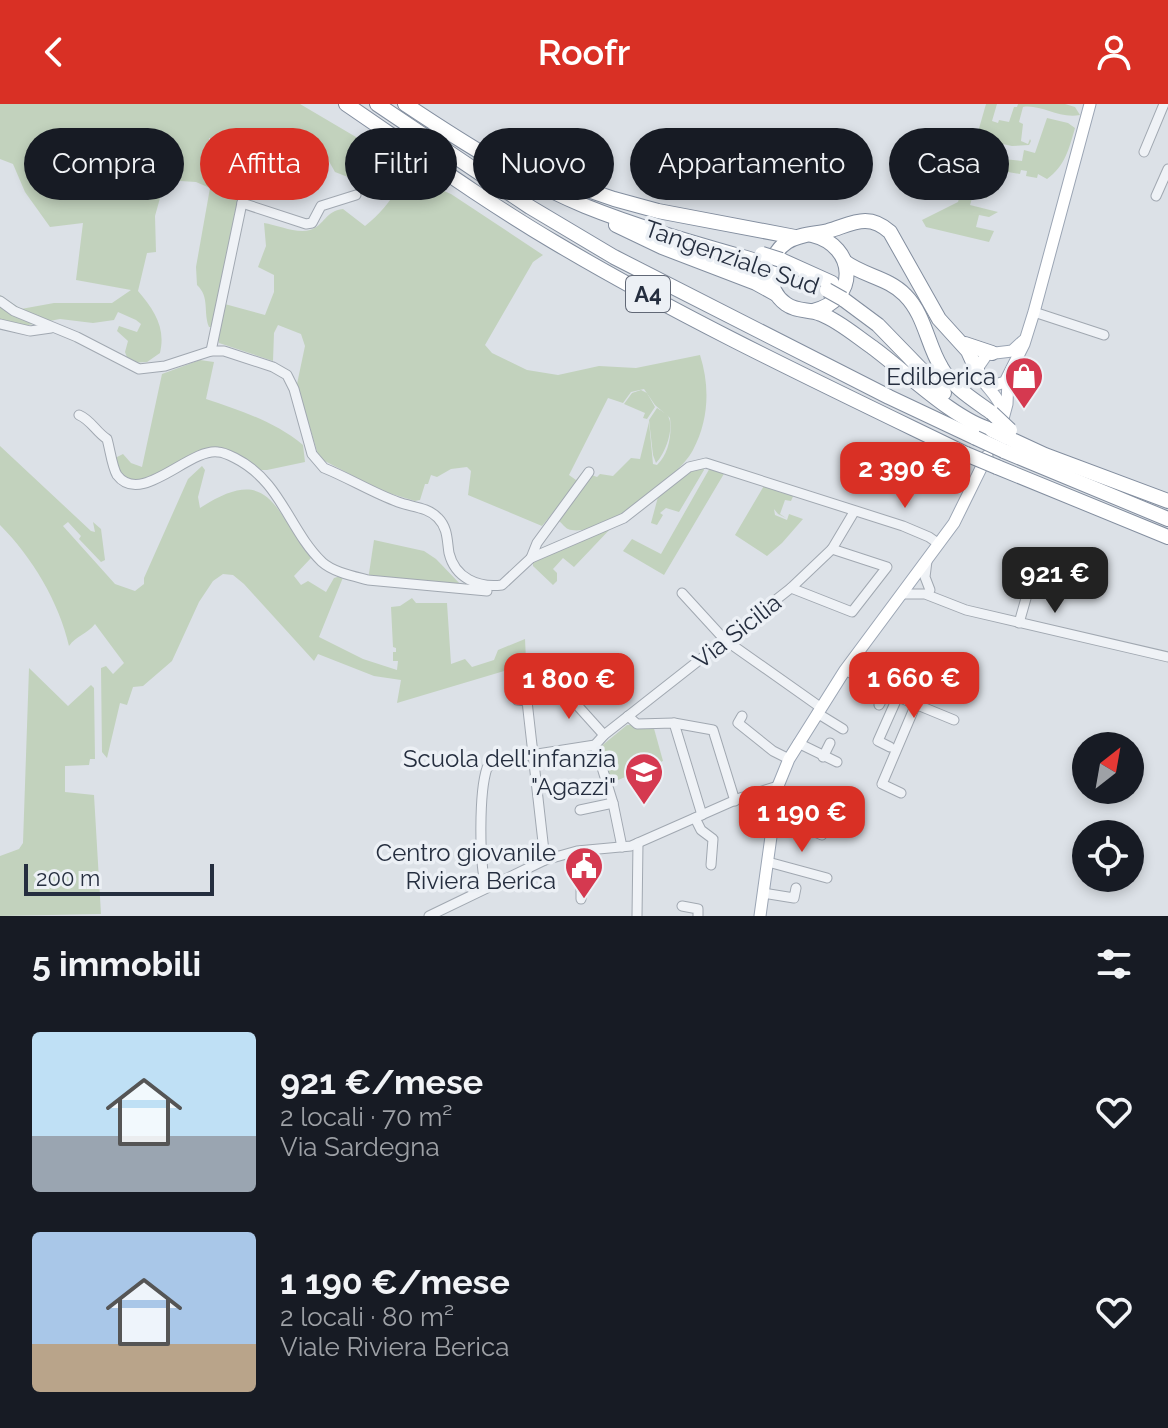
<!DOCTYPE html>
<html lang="it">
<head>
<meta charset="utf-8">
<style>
	:root { --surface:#171b24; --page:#20242c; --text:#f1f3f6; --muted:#9ea1a6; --accent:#d93025 }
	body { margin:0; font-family:Raleway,sans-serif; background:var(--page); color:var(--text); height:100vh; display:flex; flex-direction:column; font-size:30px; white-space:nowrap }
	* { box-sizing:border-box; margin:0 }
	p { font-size:26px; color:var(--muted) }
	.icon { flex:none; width:44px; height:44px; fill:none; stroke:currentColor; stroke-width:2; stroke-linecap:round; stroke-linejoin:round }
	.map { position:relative; height:812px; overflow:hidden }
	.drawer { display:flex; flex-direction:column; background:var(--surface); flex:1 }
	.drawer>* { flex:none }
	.top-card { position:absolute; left:24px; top:24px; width:1120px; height:72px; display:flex; gap:16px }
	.needle { width:52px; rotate:31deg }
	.buttons { position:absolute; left:1072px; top:628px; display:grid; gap:16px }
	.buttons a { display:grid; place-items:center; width:72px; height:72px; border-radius:50%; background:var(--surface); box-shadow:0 4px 12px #0003; font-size:40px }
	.scale { position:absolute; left:24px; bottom:20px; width:190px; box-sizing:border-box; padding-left:8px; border:4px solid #252e3f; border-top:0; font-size:22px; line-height:28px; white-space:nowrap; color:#252e3f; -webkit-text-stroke:6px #ecf0f5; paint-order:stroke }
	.price { position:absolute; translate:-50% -68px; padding:0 18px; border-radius:16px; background:var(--accent); color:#fff; font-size:26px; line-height:52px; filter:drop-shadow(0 2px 4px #0008) }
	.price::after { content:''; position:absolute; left:50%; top:48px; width:24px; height:18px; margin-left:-12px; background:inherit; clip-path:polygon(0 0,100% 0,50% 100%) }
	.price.on { background:#222; color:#fff }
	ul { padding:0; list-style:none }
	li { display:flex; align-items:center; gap:24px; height:200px; padding:0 32px }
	li span { display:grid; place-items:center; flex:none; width:224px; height:160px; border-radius:8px; color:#555 }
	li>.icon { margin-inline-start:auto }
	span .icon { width:96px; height:96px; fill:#fffc; stroke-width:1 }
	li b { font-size:34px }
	h2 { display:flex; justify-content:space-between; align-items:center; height:96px; padding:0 32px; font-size:34px }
	.chip { padding:0 28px; border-radius:36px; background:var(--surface); box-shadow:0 4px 12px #0003; font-size:28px; line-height:72px }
	.chip.on { background:var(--accent); color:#fff }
	header { display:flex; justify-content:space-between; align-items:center; height:104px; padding:0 32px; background:var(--accent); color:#fff; font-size:36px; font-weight:600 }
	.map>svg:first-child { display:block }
	.green { fill:#c2d2bd }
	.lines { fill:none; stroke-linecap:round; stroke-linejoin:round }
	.minor-casing { stroke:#a1a8b1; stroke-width:11 }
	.major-casing { stroke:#9ba5b4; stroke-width:13 }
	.highway-casing { stroke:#838e9f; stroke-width:16 }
	.minor { stroke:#eff2f6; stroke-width:9 }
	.major { stroke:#fff; stroke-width:11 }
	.highway { stroke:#fff; stroke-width:14 }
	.highway-bridge-casing { stroke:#838e9f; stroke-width:16; stroke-linecap:butt }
	.highway-bridge { stroke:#fff; stroke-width:14 }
	.labels { text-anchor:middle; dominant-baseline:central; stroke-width:7; stroke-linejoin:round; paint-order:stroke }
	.shield { fill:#ecf0f5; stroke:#616876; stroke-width:2 }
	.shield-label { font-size:22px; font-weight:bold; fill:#252e3f }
	.street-label { font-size:24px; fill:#252e3f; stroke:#ecf0f5 }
	.poi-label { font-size:24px; fill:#252e3f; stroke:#ecf0f5; text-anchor:end }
</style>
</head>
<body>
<header><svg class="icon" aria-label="back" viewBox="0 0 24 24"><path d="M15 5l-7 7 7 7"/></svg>Roofr<svg class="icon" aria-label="person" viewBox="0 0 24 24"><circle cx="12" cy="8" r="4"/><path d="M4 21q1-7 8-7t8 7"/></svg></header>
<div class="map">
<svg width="1168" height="812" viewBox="0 0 1168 812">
	<rect width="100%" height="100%" fill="#dce1e7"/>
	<g class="green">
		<path d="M 0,0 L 300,0 L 378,46 L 380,53 L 371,67 L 358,77 L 335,68 L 326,52 L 316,59 L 307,58 L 295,47 L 283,54 C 260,43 235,36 209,34 L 209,44 L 222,56 L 249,65 L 221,199 L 265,211 L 274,188 L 274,171 L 258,163 L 266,142 L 264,119 C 277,121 297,130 310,126 C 325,121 325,107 343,105 L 365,122 C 380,110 390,98 399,82 L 414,74 L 451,90 L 543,151 L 533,158 L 485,241 L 492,249 L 527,266 L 558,271 L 599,262 L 636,264 L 700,251 C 710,282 709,316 693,346 C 680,372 598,437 568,425 C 565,424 562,419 559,417 L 589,370 L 597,373 L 600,370 L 613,372 L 631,354 L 640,355 L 649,318 L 653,360 L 657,361 C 669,350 672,330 670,314 L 655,301 L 644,285 L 631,288 L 623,299 L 608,294 L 569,371 L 576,376 L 585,365 L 587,367 L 542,422 L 468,391 L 471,367 L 467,363 L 451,365 L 437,373 L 431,371 L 428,380 L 425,380 L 420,396 L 415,397 L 382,387 L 319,354 L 297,280 L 305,242 L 301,230 L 278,221 L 274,229 L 273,257 L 219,239 L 216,223 L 209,223 C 203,208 210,193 197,181 L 196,163 L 210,84 L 196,78 L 165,76 L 155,112 L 156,148 L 147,149 L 138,187 C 154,206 166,223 160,249 L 147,258 L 129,259 L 125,248 L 128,237 L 117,227 L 119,222 L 137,228 L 141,220 L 136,216 L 118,208 L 114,216 L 93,219 L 60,215 L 18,223 L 0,217 L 0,191 L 21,205 L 54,199 L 112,199 L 131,186 L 76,176 L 83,119 L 50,123 L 25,88 L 13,60 L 0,55 Z"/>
		<path d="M 986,0 L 997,0 L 992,17 L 998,19 L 999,16 L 1009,18 L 1014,3 L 1017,3 L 1018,0 L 1065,0 L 1075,3 L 1080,11 C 1058,15 1041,0 1023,3 L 1019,18 L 1023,20 L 1021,37 L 1028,40 L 1030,35 L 1031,37 L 1029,41 L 1012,42 L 998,39 L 995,49 L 1003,55 L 1022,57 L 1024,46 L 1035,49 L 1047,14 L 1068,19 L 1075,24 C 1069,45 1065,62 1047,75 L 1038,70 L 1037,74 L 1026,72 L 1027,67 L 1021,66 L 1020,70 L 1008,68 L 1005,70 L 1002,67 L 990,81 L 987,94 L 973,91 L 970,101 L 998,108 L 989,113 L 979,111 L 976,123 L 994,127 L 989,138 L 926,123 L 922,116 L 958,98 Z"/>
		<path d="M 200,256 L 214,258 L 206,295 C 241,307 274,317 303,341 L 305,358 L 267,366 L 253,366 L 218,348 L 136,382 L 116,369 L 113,355 L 123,350 L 131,359 L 142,363 L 162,270 Z"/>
		<polygon points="641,286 647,289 655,303 647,315 643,314 645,309 624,300 632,289"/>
		<path d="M 657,304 C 660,306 666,309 668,312 C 675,324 665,350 656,359 L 653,351 L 649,316 Z"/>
		<path d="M 0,342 L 91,427 L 95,428 L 93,418 L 101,425 L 105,456 L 101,458 L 79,435 L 81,432 L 68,418 L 63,422 L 115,480 L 135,487 L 144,480 L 144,474 L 188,375 L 202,362 L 205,366 L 198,393 L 200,404 C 271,358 274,407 311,454 L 294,472 L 301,481 L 308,477 L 326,488 L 334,474 L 344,471 L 319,533 L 363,555 L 397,566 L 398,557 L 393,557 L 393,548 L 396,548 L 396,544 L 393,543 L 391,503 L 400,502 L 412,494 L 416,499 L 447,499 L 451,560 L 465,555 L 472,563 L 494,556 L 498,546 L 525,535 L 526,556 L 514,564 L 397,599 L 401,576 L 374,572 L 318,550 L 314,557 L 244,480 L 233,471 L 223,470 L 213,477 L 199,498 L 172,557 L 143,582 L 133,583 L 127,601 L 120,599 L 107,654 L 102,648 L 101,564 L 106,562 L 113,570 L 124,559 L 95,520 C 87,530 76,532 69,542 C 59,498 32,453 0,421 Z"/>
		<polygon points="703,362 704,366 679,408 666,404 660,409 663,411 657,421 651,419 658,393 686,369"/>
		<polygon points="711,362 725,368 664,471 623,447 632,435 661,450"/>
		<polygon points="765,380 794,390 791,397 785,396 780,410 786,414 778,410 774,405 775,411 787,416 789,410 803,415 782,439 767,452 735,431"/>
		<polygon points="612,423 574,463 563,454 553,465 557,469 557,477 553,481 533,462 533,459 563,442"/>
		<polygon points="374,436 424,447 436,455 464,484 368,476"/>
		<polygon points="29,564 68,602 91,581 94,584 95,655 90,655 89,661 65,662 65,688 94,691 101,810 0,812 0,752 19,745 23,739"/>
		<polygon points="627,621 653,621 663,657 611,679 606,673 599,644"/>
	</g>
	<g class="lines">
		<defs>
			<g id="minor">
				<polyline points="1144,48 1164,0"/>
				<polyline points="1156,92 1168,65"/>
				<polyline points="242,99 306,120 312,119 321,102 356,91"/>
				<path d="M 0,197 L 14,207 L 77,233 L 139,265 L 165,262 L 211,247 L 224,247 L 273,263 L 287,271 L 294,285 L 312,350 L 324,364 C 349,374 373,389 398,398 C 411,403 428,403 438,414 C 448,424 447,437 449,449 C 455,474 478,484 502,481 L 531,454 L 624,414 L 689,363 L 706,359 L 903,422 L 929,433 L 939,440"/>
				<polyline points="1034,208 1104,231"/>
				<polyline points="0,220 30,227 51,224"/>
				<polyline points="211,247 251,56"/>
				<path d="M 79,311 C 91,316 96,328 107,335 C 110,345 112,363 117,371 C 141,403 189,344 218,348 C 223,348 231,352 235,354 C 281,377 289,426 322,458 C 333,468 353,472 368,476 L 487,487"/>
				<polyline points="531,454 537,439 589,368"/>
				<polyline points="927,457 925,473 930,486"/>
				<polyline points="791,484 852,508 887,463 832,445"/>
				<polyline points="682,489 725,536 820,603"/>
				<polyline points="901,490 925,490 966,506 1168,553"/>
				<polyline points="1019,519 1034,466 1069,479"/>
				<polyline points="845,566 886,588 954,616"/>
				<polyline points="559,581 604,631"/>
				<polyline points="517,596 527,597 545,756"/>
				<polyline points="879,601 886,588"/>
				<polyline points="817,609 843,625"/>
				<polyline points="628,612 637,620 674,619 713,626 735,697"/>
				<polyline points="742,612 738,619 773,647 789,655"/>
				<polyline points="674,619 702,711"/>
				<polyline points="798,639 837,658"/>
				<polyline points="890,643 878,637 898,592"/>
				<polyline points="823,653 830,639"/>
				<polyline points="901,689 882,680 916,600"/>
				<polyline points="580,706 613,699"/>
				<polyline points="774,711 822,731"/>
				<polyline points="695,714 701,726 713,735 711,761"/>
				<polyline points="815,728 831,692"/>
				<polyline points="622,743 613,699 595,641 604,631 791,484 832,445 854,408"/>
				<polyline points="768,758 827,774"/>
				<path d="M 486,783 C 479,758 479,688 487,664 L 498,656 L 595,641"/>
				<polyline points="763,789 794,794 796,784"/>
				<polyline points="581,795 581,747"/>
				<polyline points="682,802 698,805 698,812"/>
				<polyline points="429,812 545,756 577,747 631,742 740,694 778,682"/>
				<polyline points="637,812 638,739"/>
			</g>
			<g id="major">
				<polyline points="983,278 992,282 1005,278 1024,240 1034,208 1090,0"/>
				<path d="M 1003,308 C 998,288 980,282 978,263 L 987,250 L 1012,247 L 1023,237"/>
				<polyline points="1001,322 1007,300 1008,275"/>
				<polyline points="760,812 778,682 789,655 845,566 954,419 987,352"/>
			</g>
			<g id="highway">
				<path d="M 346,0 C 415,47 483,96 554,138 C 687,217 828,283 966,350"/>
				<polyline points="377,0 530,103 614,153 889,293 976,334"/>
				<path d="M 405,0 C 462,38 522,76 585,102 C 642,125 701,141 760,158"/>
				<polyline points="535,68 614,95 658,107 795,133"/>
				<polyline points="616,121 662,143 756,179 776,190"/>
				<path d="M 812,131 C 857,142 859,196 813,207"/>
				<polyline points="781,156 832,179"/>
				<path d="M 845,158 C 864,172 889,174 905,191 C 925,211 927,240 941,263 C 952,283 974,296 992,309"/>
				<polyline points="843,195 878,221 944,289"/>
				<polyline points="965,240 992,249"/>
				<path d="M 978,269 L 968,247 L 939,215 L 890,128 C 868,108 852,120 828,127 C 815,130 799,130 787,138 C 766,152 765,185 786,200 C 797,208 809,205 821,210 C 839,217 856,232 872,243 C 905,267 954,316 992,326"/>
				<polyline points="1008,334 1045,351 1168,397"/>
				<polyline points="1004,347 1168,415"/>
				<polyline points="997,363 1168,433"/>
			</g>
		</defs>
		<use href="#minor" class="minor-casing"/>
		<use href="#major" class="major-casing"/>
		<use href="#highway" class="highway-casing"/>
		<use href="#minor" class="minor"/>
		<use href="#major" class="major"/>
		<use href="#highway" class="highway"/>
		<defs>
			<g id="highway-bridge">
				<polyline points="762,150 781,156"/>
				<polyline points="827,186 843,195"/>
				<polyline points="992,309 1010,326"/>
				<polyline points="992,326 1008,334"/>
				<polyline points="976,334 1004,347"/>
				<polyline points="966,350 997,363"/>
			</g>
		</defs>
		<use href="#highway-bridge" class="highway-bridge-casing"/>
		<use href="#highway-bridge" class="highway-bridge"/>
	</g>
	<defs>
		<symbol id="shop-pin" viewBox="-11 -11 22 30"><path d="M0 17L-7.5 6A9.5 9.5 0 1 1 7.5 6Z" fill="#d53950" stroke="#ecf0f5"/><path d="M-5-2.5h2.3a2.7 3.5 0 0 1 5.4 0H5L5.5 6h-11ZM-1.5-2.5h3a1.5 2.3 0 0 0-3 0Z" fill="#fff"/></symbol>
		<symbol id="school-pin" viewBox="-11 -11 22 30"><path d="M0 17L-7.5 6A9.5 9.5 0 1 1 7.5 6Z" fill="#d53950" stroke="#ecf0f5"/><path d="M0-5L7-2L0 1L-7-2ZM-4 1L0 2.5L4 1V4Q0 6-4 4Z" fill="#fff"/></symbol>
		<symbol id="civic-pin" viewBox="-11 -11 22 30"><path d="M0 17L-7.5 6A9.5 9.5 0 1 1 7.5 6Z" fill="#d53950" stroke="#ecf0f5"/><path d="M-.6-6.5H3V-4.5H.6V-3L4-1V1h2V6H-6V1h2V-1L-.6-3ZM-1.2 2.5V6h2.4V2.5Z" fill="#fff"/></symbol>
	</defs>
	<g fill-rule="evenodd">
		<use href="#shop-pin" x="1002" y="250" width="44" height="60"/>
		<use href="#school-pin" x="622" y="646" width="44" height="60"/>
		<use href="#civic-pin" x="562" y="740" width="44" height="60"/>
	</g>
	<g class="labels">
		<rect class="shield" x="626" y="172" width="44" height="36" rx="6"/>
		<g class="shield-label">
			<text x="648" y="190">A4</text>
		</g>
		<g class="street-label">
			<text transform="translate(732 153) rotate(19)">Tangenziale Sud</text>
			<text transform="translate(737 527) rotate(-38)">Via Sicilia</text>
		</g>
		<g class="poi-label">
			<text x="996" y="272">Edilberica</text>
			<text x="616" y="654">Scuola dell'infanzia<tspan x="616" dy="28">"Agazzi"</tspan></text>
			<text x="556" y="748">Centro giovanile<tspan x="556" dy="28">Riviera Berica</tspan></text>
		</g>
	</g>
</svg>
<div class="buttons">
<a><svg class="needle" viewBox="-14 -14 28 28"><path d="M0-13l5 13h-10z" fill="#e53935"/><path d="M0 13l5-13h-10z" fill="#9ea1a6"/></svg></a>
<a><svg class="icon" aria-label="locate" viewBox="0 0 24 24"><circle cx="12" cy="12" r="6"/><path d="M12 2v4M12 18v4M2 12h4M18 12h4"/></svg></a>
</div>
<div class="scale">200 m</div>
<b class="price" style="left:905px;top:406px">2 390 €</b>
<b class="price on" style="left:1055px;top:511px">921 €</b>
<b class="price" style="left:914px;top:616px">1 660 €</b>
<b class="price" style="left:569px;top:617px">1 800 €</b>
<b class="price" style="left:802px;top:750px">1 190 €</b>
<div class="top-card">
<a class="chip">Compra</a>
<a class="chip on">Affitta</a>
<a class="chip">Filtri</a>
<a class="chip">Nuovo</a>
<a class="chip">Appartamento</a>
<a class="chip">Casa</a>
</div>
</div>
<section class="drawer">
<h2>5 immobili<svg class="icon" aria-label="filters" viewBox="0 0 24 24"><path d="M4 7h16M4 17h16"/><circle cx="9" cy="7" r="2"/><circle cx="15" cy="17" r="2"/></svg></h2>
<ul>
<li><span style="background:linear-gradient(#bfe0f5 65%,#9aa5b1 0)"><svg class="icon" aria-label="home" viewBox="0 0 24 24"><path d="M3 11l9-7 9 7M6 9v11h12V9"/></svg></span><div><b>921 €/mese</b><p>2 locali · 70 m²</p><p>Via Sardegna</p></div><svg class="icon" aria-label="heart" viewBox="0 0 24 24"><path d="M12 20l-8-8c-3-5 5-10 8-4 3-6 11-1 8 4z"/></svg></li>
<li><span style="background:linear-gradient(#a9c7e8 70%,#b9a48a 0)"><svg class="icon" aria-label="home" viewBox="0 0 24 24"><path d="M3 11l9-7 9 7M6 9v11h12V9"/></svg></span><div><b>1 190 €/mese</b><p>2 locali · 80 m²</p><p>Viale Riviera Berica</p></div><svg class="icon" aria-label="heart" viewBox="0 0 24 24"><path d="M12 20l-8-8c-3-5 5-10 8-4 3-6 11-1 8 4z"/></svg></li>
</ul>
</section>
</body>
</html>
